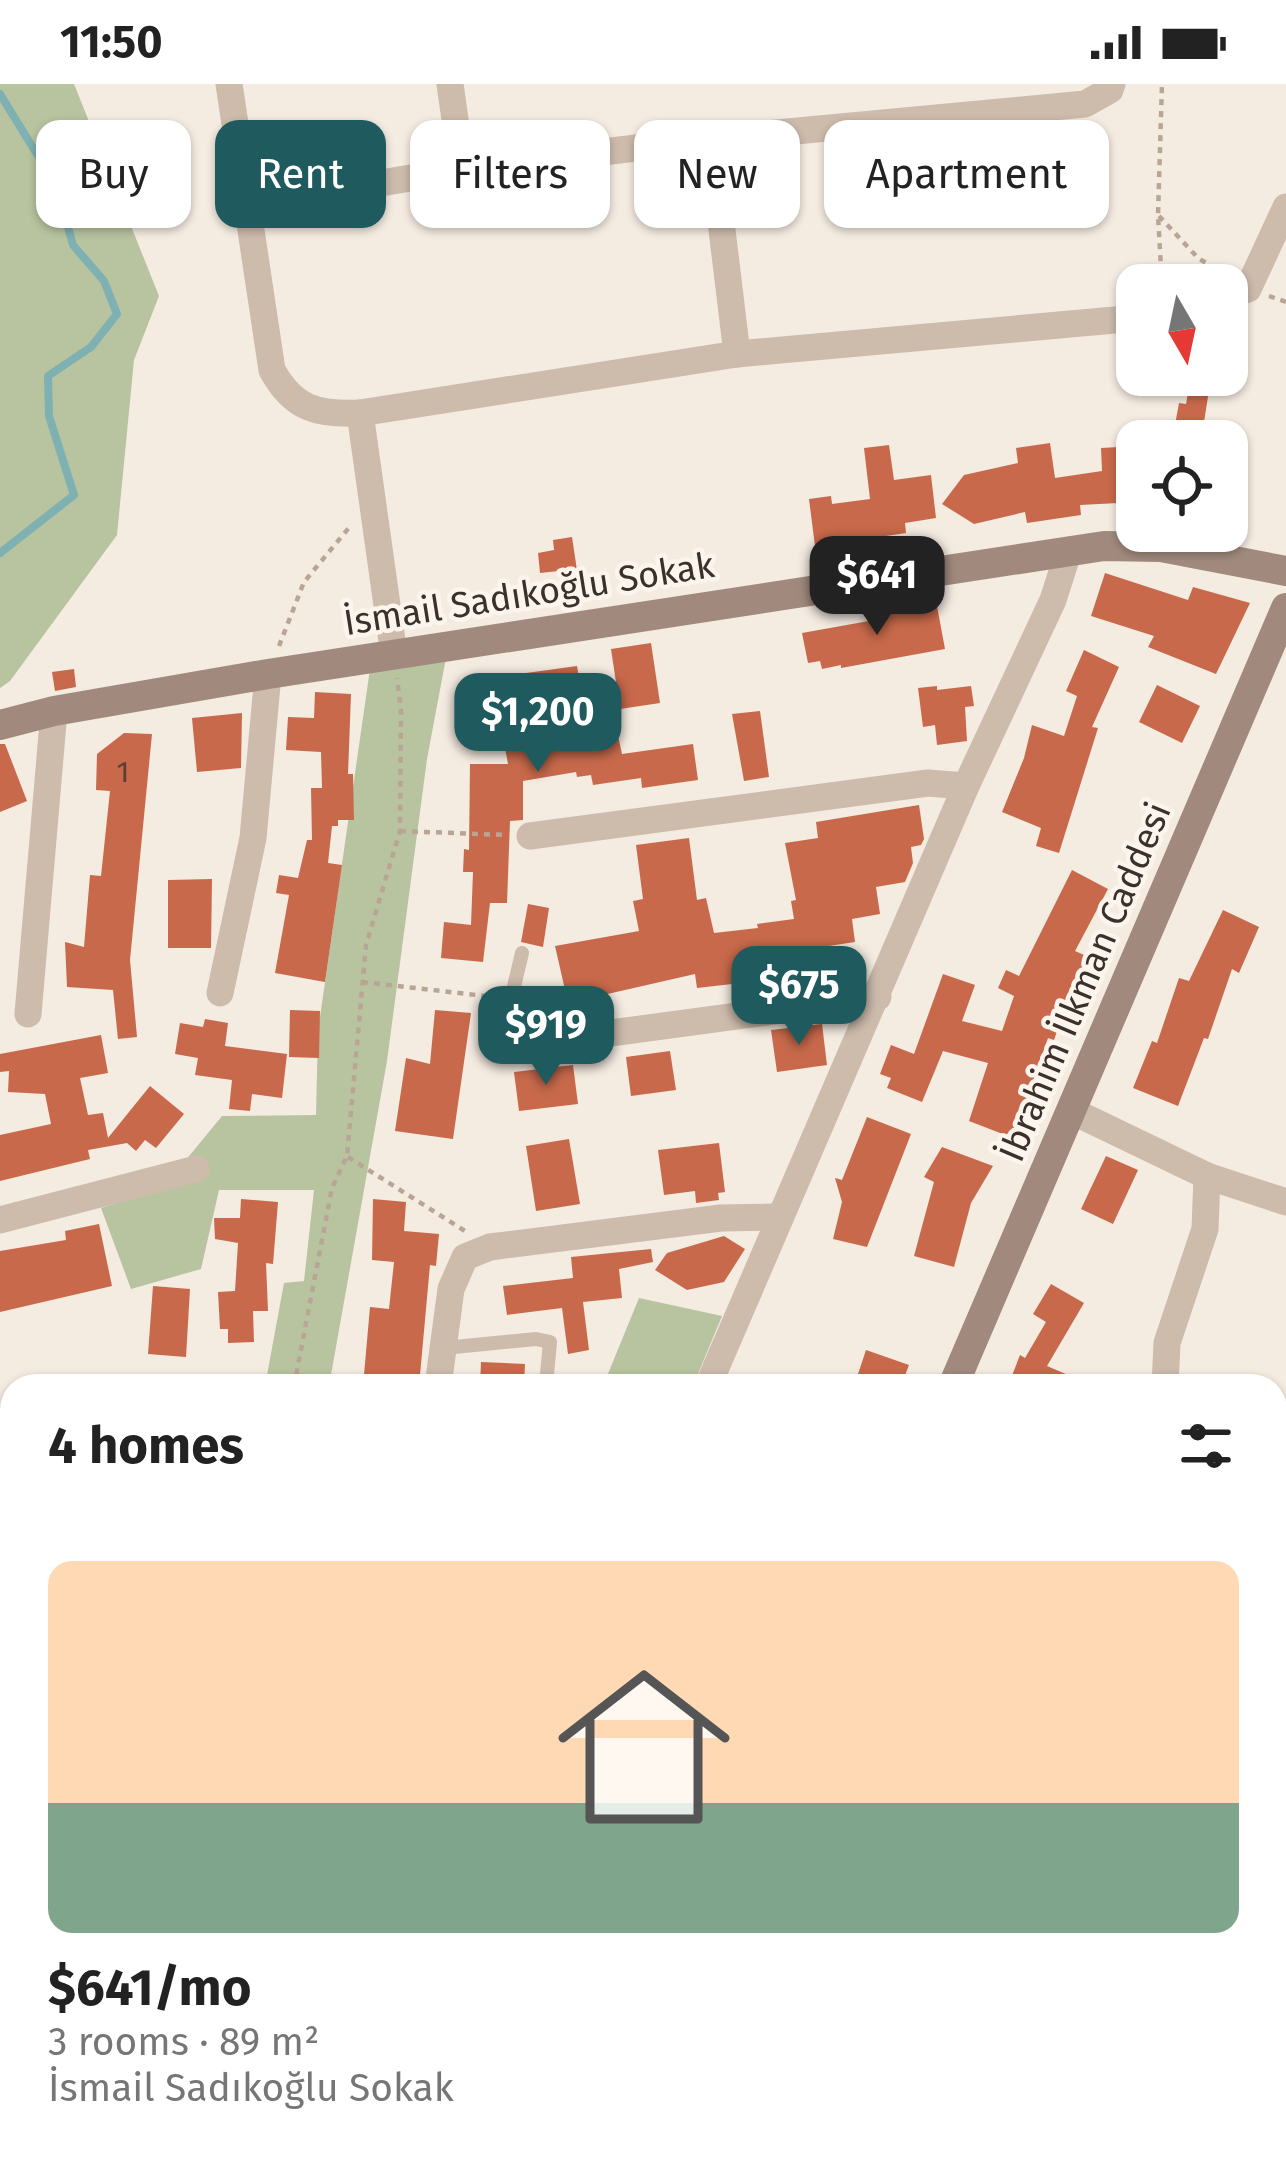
<!DOCTYPE html>
<html lang="en">
<head>
<meta charset="utf-8">
<style>
	:root { --surface:#fff; --page:#f2f2f2; --text:#222; --muted:#767676; --accent:#1f5a5e }
	body { margin:0; font-family:"Fira Sans",sans-serif; background:var(--page); color:var(--text); height:100vh; display:flex; flex-direction:column; font-size:45px; white-space:nowrap }
	* { box-sizing:border-box; margin:0 }
	p { font-size:39px; color:var(--muted) }
	.icon { flex:none; width:66px; height:66px; fill:none; stroke:currentColor; stroke-width:2; stroke-linecap:round; stroke-linejoin:round }
	.map { position:relative; flex:1; overflow:hidden }
	.panel { position:absolute; left:0px; top:1290px; width:1287px; height:807px; display:flex; flex-direction:column; background:var(--surface); border-radius:36px 36px 0 0; box-shadow:0 3px 9px #0004 }
	.panel>* { flex:none }
	.guide { position:absolute; left:36px; top:36px; width:1215px; height:108px; display:flex; gap:24px }
	.needle { width:78px; rotate:171deg }
	.tools { position:absolute; left:1116px; top:180px; display:grid; gap:24px }
	.tools a { display:grid; place-items:center; width:132px; height:132px; border-radius:24px; background:var(--surface); box-shadow:0 3px 9px #0004; font-size:60px }
	.price { position:absolute; translate:-50% -102px; padding:0 27px; border-radius:24px; background:var(--accent); color:#fff; font-size:39px; line-height:78px; filter:drop-shadow(0 3px 6px #0008) }
	.price::after { content:''; position:absolute; left:50%; top:72px; width:36px; height:27px; margin-left:-18px; background:inherit; clip-path:polygon(0 0,100% 0,50% 100%) }
	.price.current { background:#222; color:#fff }
	ul { padding:0; list-style:none }
	li { display:grid; align-content:center; gap:24px; height:636px; padding:0 48px }
	li span { display:grid; place-items:center; height:372px; border-radius:24px; color:#555 }
	li>.icon { margin-inline-start:auto }
	span .icon { width:216px; height:216px; fill:#fffc; stroke-width:1 }
	li b { font-size:51px }
	h2 { display:flex; justify-content:space-between; align-items:center; height:144px; padding:0 48px; font-size:51px }
	.tag { padding:0 42px; border-radius:24px; background:var(--surface); box-shadow:0 3px 9px #0004; font-size:42px; line-height:108px }
	.tag.current { background:var(--accent); color:#fff }
	.status { display:flex; justify-content:space-between; align-items:center; height:84px; padding:0 60px; background:var(--surface); direction:ltr }
	.status svg { height:33px; fill:currentColor }
	.map>svg:first-child { display:block }
	.green { fill:#b8c4a0 }
	.lines { fill:none; stroke-linecap:round; stroke-linejoin:round }
	.stream { stroke:#7fb0b2; stroke-width:8 }
	.building { fill:#c8694b }
	.path { stroke:#b9a596; stroke-width:4.5; stroke-dasharray:6 6; stroke-linecap:butt }
	.lane { stroke:#cdbbac; stroke-width:14 }
	.street { stroke:#cdbbac; stroke-width:27 }
	.secondary { stroke:#a18a7d; stroke-width:30 }
	.labels { text-anchor:middle; dominant-baseline:central; stroke-width:9; stroke-linejoin:round; paint-order:stroke }
	.number-label { font-size:30px; fill:#5e3e33 }
	.street-label { font-size:36px; fill:#3b302b; stroke:#fbf5ee }
</style>
</head>
<body>
<div class="status"><b>11:50</b><svg viewBox="0 0 49 12"><path d="M0 12V9h3v3zM5 12V6h3v6zM10 12V3h3v9zM15 12V0h3v12zM26 1h20v11H26zM47 4h2v5h-2z"/></svg></div>
<div class="map">
<svg width="1286" height="2096" viewBox="0 0 1286 2096">
	<rect width="100%" height="100%" fill="#f4ebe1"/>
	<g class="green">
		<polygon points="0,0 74,0 159,212 134,276 117,451 10,597 0,604"/>
		<polygon points="446,574 427,675 387,977 329,1302 265,1302 284,1199 304,1197 314,1106 219,1106 201,1185 131,1205 101,1124 162,1105 222,1032 316,1031 318,947 370,585"/>
		<polygon points="639,1214 722,1232 693,1302 603,1302"/>
		<polygon points="0,1956 12,1993 12,2085 41,2085 45,2096 0,2096"/>
		<polygon points="141,2085 207,2085 205,2096 140,2096"/>
		<polygon points="740,2085 881,2085 879,2096 735,2096"/>
	</g>
	<g class="lines">
		<polyline class="stream" points="0,10 56,101 73,161 104,197 117,230 91,263 48,292 49,332 74,411 0,469"/>
	</g>
	<g class="building">
		<polygon points="1190,297 1210,300 1201,357 1172,357 1179,319 1186,320"/>
		<polygon points="1050,359 1055,394 1102,387 1101,364 1137,362 1137,418 1080,421 1081,431 1027,439 1025,428 974,440 942,420 964,391 1018,379 1016,364"/>
		<polygon points="889,361 894,396 931,391 936,434 905,439 906,449 853,457 854,465 816,470 809,415 831,412 832,420 870,415 864,364"/>
		<polygon points="572,453 578,493 560,495 559,487 540,489 538,469 554,466 553,456"/>
		<polygon points="1105,489 1188,516 1193,503 1250,519 1216,590 1148,563 1154,552 1091,532"/>
		<polygon points="916,519 917,526 937,522 945,565 841,584 841,581 822,585 820,577 808,579 802,549 880,535 879,527"/>
		<polygon points="651,559 660,619 620,625 611,565"/>
		<polygon points="1084,566 1119,583 1092,643 1098,644 1059,769 1036,762 1041,744 1002,728 1024,674 1032,641 1064,652 1077,612 1066,607"/>
		<polygon points="577,582 586,633 613,628 622,670 693,660 698,696 642,704 641,694 593,701 591,691 577,693 576,688 523,697 523,736 510,737 507,819 490,819 483,878 441,874 444,838 471,841 473,788 463,788 464,765 469,766 470,680 508,680 501,642 463,647 461,628 472,627 469,597"/>
		<polygon points="74,585 76,603 55,607 52,588"/>
		<polygon points="1157,601 1200,622 1182,659 1139,638"/>
		<polygon points="937,602 937,606 971,602 974,622 965,623 967,657 937,661 935,641 923,643 918,604"/>
		<polygon points="315,608 351,610 348,690 353,690 354,736 338,736 338,742 332,742 328,779 342,781 325,898 275,889 289,811 276,809 279,791 298,794 307,756 312,756 311,704 322,704 321,668 286,666 288,633 314,634"/>
		<polygon points="760,627 769,693 744,697 732,630"/>
		<polygon points="242,629 241,684 197,688 192,634"/>
		<polygon points="124,649 152,650 130,876 137,953 118,955 113,906 67,903 65,858 84,863 90,791 101,792 110,707 96,706 97,670"/>
		<polygon points="0,660 5,660 27,717 0,728"/>
		<polygon points="919,721 924,755 921,761 911,763 913,779 905,798 876,803 880,830 852,835 855,858 809,865 811,882 740,891 741,899 697,904 695,890 568,919 555,862 639,847 633,817 643,815 636,761 689,754 697,816 706,814 714,849 758,844 757,840 794,835 791,817 796,816 785,759 818,754 816,738"/>
		<polygon points="1072,786 1108,805 1075,867 1091,874 1069,922 1066,921 1054,956 1048,954 1013,1054 969,1037 988,979 943,967 922,1018 887,1004 891,994 880,990 891,961 914,970 943,890 975,901 962,937 1002,947 1014,912 998,904 1006,886 1019,892"/>
		<polygon points="212,795 211,864 168,864 168,796"/>
		<polygon points="528,820 549,824 543,863 521,858"/>
		<polygon points="1223,826 1259,843 1239,889 1232,885 1208,955 1204,954 1178,1022 1133,1004 1152,957 1157,959 1179,894 1189,897"/>
		<polygon points="290,926 320,927 319,974 289,973"/>
		<polygon points="435,926 471,929 453,1055 395,1047 406,974 430,980"/>
		<polygon points="205,935 228,939 225,962 287,970 282,1014 252,1010 250,1027 229,1025 232,996 195,991 198,974 175,970 180,939 203,943"/>
		<polygon points="822,940 827,981 777,988 771,946"/>
		<polygon points="101,951 108,989 80,994 88,1031 103,1029 108,1054 150,1002 184,1030 156,1064 145,1056 136,1067 127,1059 88,1066 90,1075 0,1097 0,1051 51,1040 45,1010 8,1008 9,987 0,988 0,970"/>
		<polygon points="670,967 676,1006 631,1012 626,973"/>
		<polygon points="573,981 578,1020 519,1027 514,988"/>
		<polygon points="867,1033 911,1050 867,1163 833,1155 842,1118 835,1094 842,1096"/>
		<polygon points="569,1055 580,1120 536,1127 526,1062"/>
		<polygon points="719,1059 725,1108 718,1109 719,1116 696,1119 695,1107 664,1111 658,1066"/>
		<polygon points="942,1063 993,1082 971,1119 954,1183 914,1172 934,1098 924,1093"/>
		<polygon points="1106,1072 1138,1086 1113,1140 1081,1125"/>
		<polygon points="241,1115 278,1118 273,1180 266,1179 268,1227 253,1227 254,1258 228,1259 228,1245 220,1245 218,1208 235,1207 238,1159 215,1155 214,1134 240,1134"/>
		<polygon points="373,1115 406,1118 404,1147 439,1150 436,1182 430,1181 419,1302 363,1302 370,1223 389,1225 394,1178 372,1176"/>
		<polygon points="99,1140 112,1202 0,1228 0,1167 66,1156 65,1147"/>
		<polygon points="724,1152 745,1165 724,1198 687,1206 655,1186 667,1169"/>
		<polygon points="651,1165 653,1178 619,1185 622,1214 583,1218 589,1266 568,1270 562,1224 507,1231 503,1202 573,1194 571,1173"/>
		<polygon points="1051,1200 1084,1219 1047,1282 1094,1302 1008,1302 1020,1271 1025,1274 1046,1238 1033,1230"/>
		<polygon points="153,1202 190,1205 186,1273 148,1270"/>
		<polygon points="866,1266 909,1281 901,1302 854,1302"/>
		<polygon points="481,1278 525,1280 524,1302 480,1302"/>
	</g>
	<g class="lines">
		<g class="path">
			<polyline points="1159,132 1198,174 1221,188"/>
			<polyline points="1162,201 1158,131 1162,0"/>
			<polyline points="1269,212 1286,218"/>
			<polyline points="279,562 304,498 352,440"/>
			<polyline points="400,747 506,751"/>
			<polyline points="362,898 494,913"/>
			<polyline points="348,1073 465,1147"/>
			<polyline points="294,1302 332,1104 347,1072 366,861 400,747 401,626 397,594"/>
			<polyline points="169,2096 171,2085"/>
			<polyline points="869,2096 870,2085"/>
		</g>
		<g class="lane">
			<polyline points="514,962 511,915 522,869"/>
			<polyline points="444,1264 536,1255 550,1258 546,1301"/>
		</g>
		<g class="street">
			<path d="M 229,0 L 272,286 C 293,325 318,331 360,329 L 737,270 L 1137,234"/>
			<polyline points="450,0 462,85"/>
			<polyline points="711,55 737,270"/>
			<polyline points="249,122 462,85 711,55 1085,20 1110,6 1112,0"/>
			<polyline points="1227,213 1248,205 1286,123"/>
			<polyline points="360,329 394,571"/>
			<polyline points="530,752 928,699 966,702"/>
			<polyline points="220,909 253,754 268,590"/>
			<polyline points="28,930 54,627"/>
			<polyline points="514,962 878,913"/>
			<polyline points="1072,1027 1207,1092 1286,1118"/>
			<polyline points="0,1136 196,1085"/>
			<polyline points="438,1302 451,1205 465,1173 490,1163 721,1134 778,1133"/>
			<polyline points="708,1302 966,702 1053,516 1069,466"/>
			<polyline points="1165,1302 1167,1259 1205,1145 1207,1092"/>
			<polyline points="1275,1331 1286,1333"/>
			<polyline points="0,1340 12,1336"/>
			<polyline points="1275,1574 1286,1574"/>
			<polyline points="0,1759 12,1755"/>
			<polyline points="0,1937 12,1969"/>
			<polyline points="69,2085 78,2096"/>
			<polyline points="1190,2085 1192,2096"/>
			<polyline points="361,2096 366,2085"/>
		</g>
		<g class="secondary">
			<polyline points="0,641 54,627 268,590 1104,462 1161,463 1286,487"/>
			<polyline points="953,1302 1286,524"/>
			<polyline points="605,2096 610,2085"/>
		</g>
	</g>
	<g class="labels">
		<g class="number-label">
			<text x="123" y="688">1</text>
		</g>
		<g class="street-label">
			<text transform="translate(529 510) rotate(-9)">İsmail Sadıkoğlu Sokak</text>
			<text transform="translate(1085 898) rotate(-67)">İbrahim İlkman Caddesi</text>
		</g>
	</g>
</svg>
<div class="tools">
<a><svg class="needle" viewBox="-14 -14 28 28"><path d="M0-13l5 13h-10z" fill="#e53935"/><path d="M0 13l5-13h-10z" fill="#767676"/></svg></a>
<a><svg class="icon" aria-label="locate" viewBox="0 0 24 24"><circle cx="12" cy="12" r="6"/><path d="M12 2v4M12 18v4M2 12h4M18 12h4"/></svg></a>
</div>
<b class="price current" style="left:877px;top:554px">$641</b>
<b class="price" style="left:538px;top:691px">$1,200</b>
<b class="price" style="left:799px;top:964px">$675</b>
<b class="price" style="left:546px;top:1004px">$919</b>
<div class="guide">
<a class="tag">Buy</a>
<a class="tag current">Rent</a>
<a class="tag">Filters</a>
<a class="tag">New</a>
<a class="tag">Apartment</a>
</div>
<section class="panel">
<h2>4 homes<svg class="icon" aria-label="filters" viewBox="0 0 24 24"><path d="M4 7h16M4 17h16"/><circle cx="9" cy="7" r="2"/><circle cx="15" cy="17" r="2"/></svg></h2>
<ul>
<li><span style="background:linear-gradient(#ffd9b3 65%,#7fa58c 0)"><svg class="icon" aria-label="home" viewBox="0 0 24 24"><path d="M3 11l9-7 9 7M6 9v11h12V9"/></svg></span><div><b>$641/mo</b><p>3 rooms · 89 m²</p><p>İsmail Sadıkoğlu Sokak</p></div></li>
</ul>
</section>
</div>
</body>
</html>
